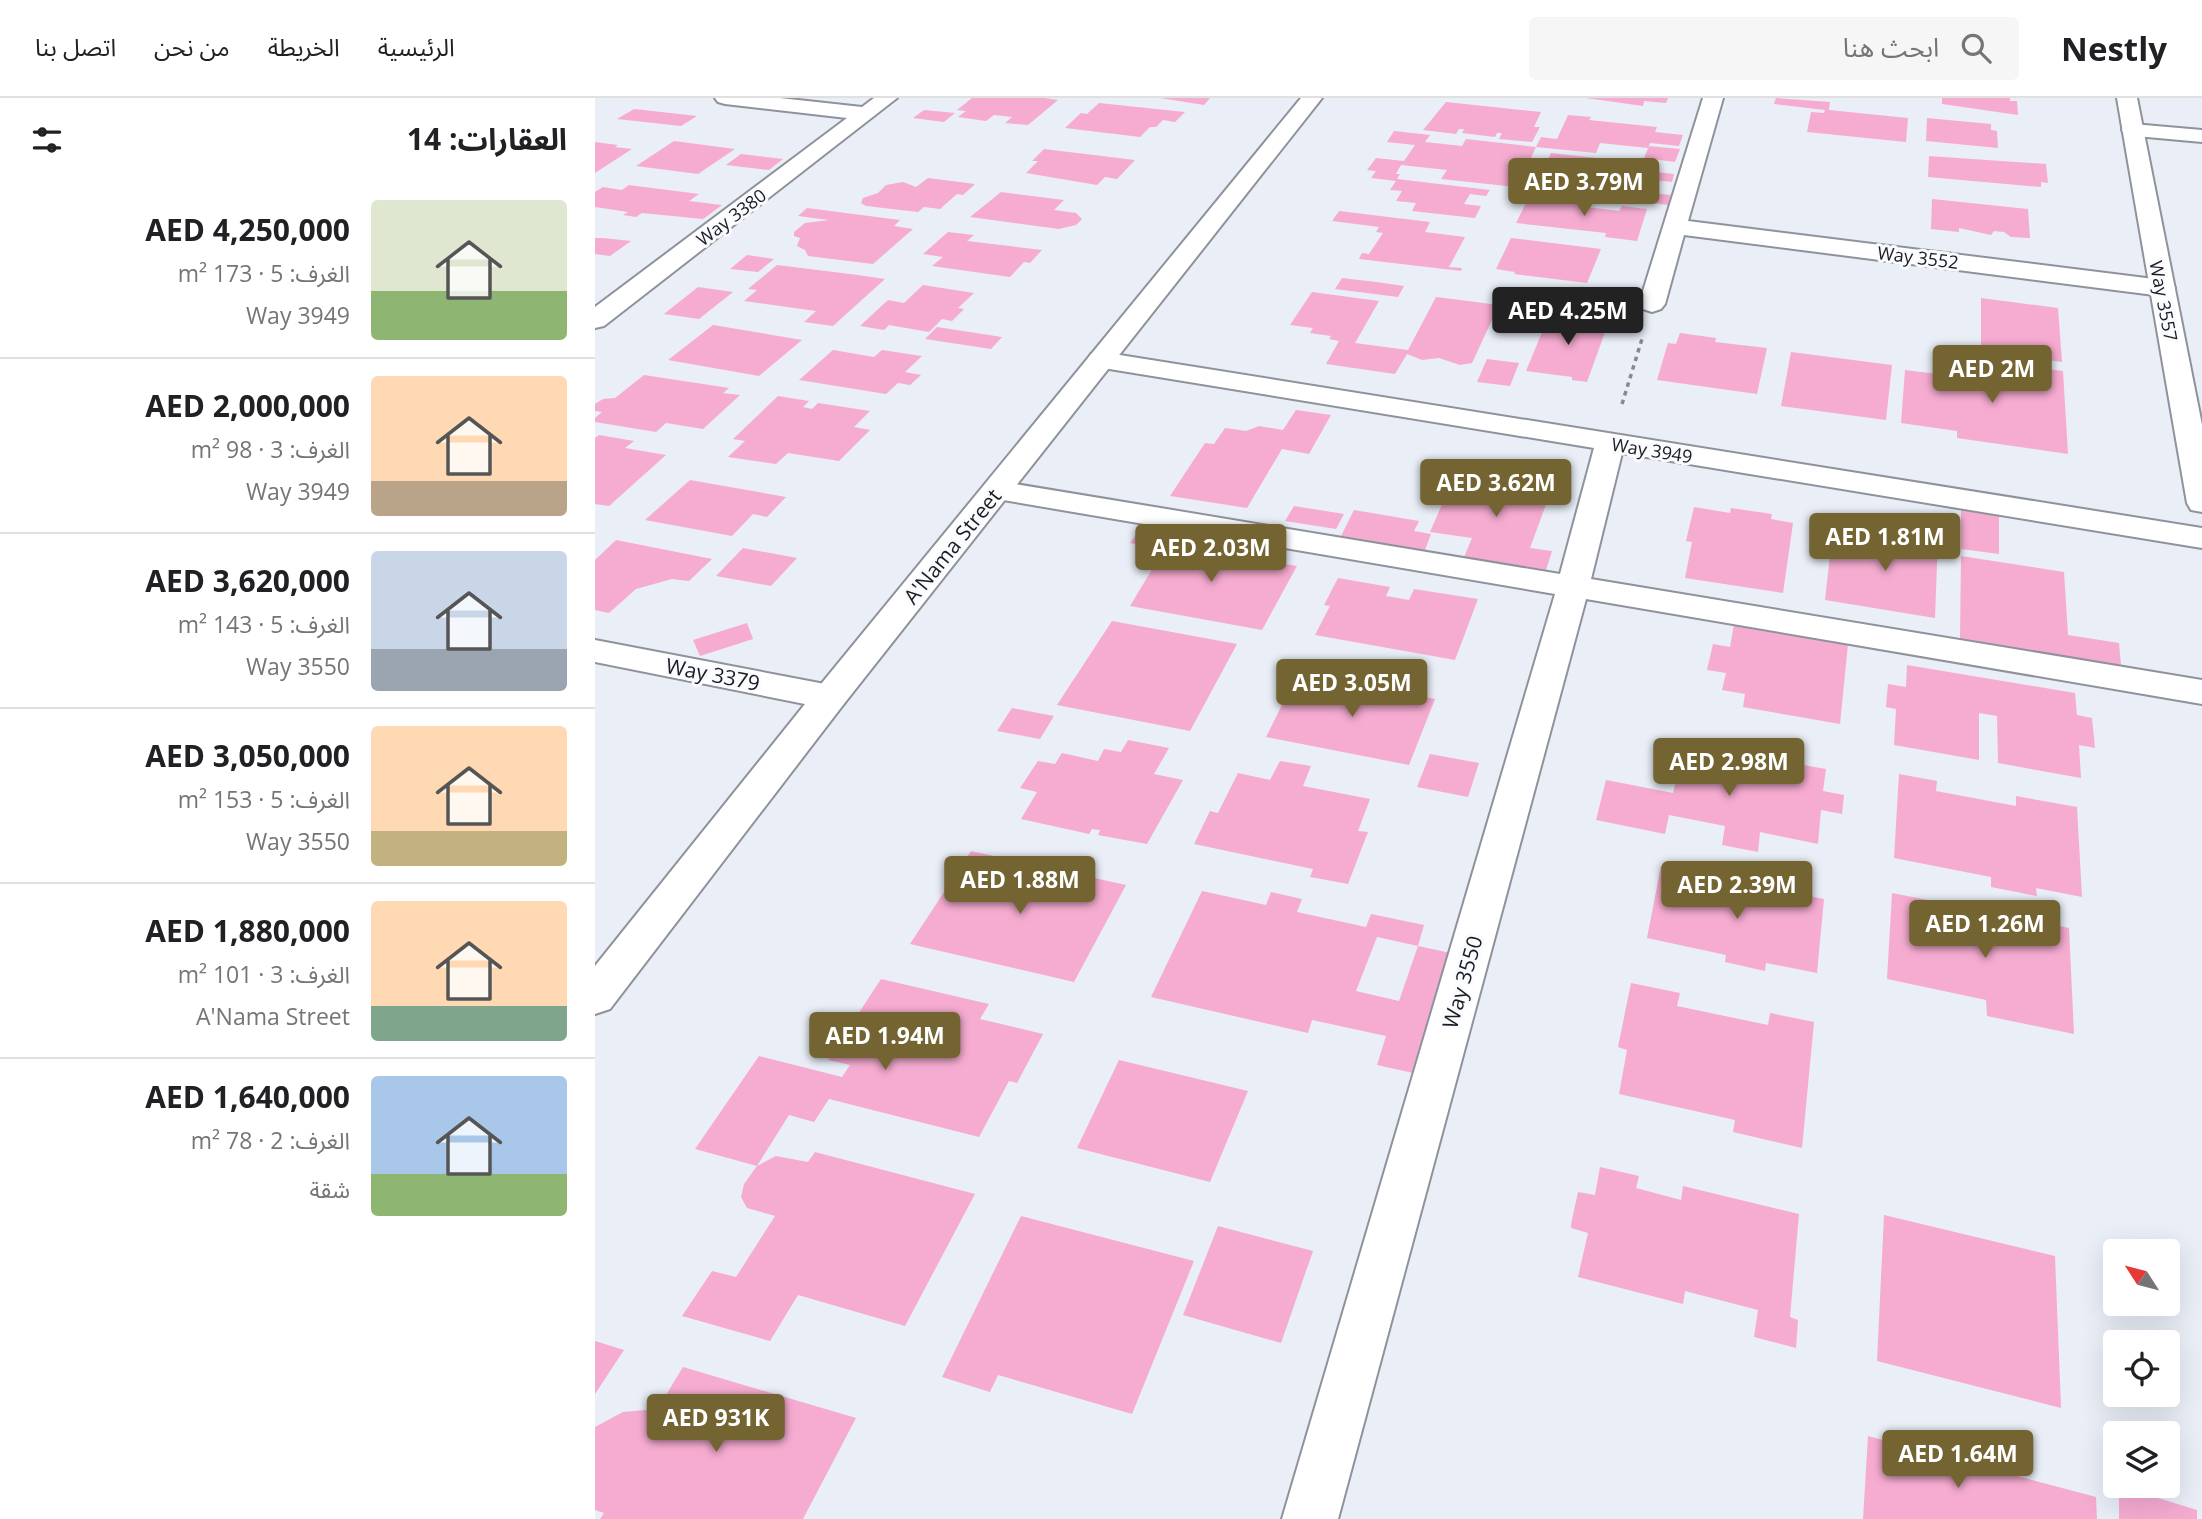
<!DOCTYPE html>
<html lang="ar">
<head>
<meta charset="utf-8">
<style>
	:root { --surface:#fff; --page:#f6f6f6; --text:#202124; --muted:#757577; --line:#e0e0e0; --accent:#736432 }
	body { margin:0; font-family:"Open Sans","Noto Sans Arabic",sans-serif; background:var(--page); color:var(--text); direction:rtl; height:100vh; display:flex; flex-direction:column; font-size:26px; white-space:nowrap }
	* { box-sizing:border-box; margin:0 }
	p { font-size:23px; color:var(--muted) }
	.icon { flex:none; width:38px; height:38px; fill:none; stroke:currentColor; stroke-width:2; stroke-linecap:round; stroke-linejoin:round }
	.map { position:relative; flex:1; overflow:hidden; direction:ltr }
	.side { display:flex; flex-direction:column; background:var(--surface); width:595px }
	.side>* { flex:none }
	.needle { width:46px; rotate:306deg }
	.controls { position:absolute; left:1508px; top:1141px; display:grid; gap:14px }
	.controls a { display:grid; place-items:center; width:77px; height:77px; border-radius:7px; background:var(--surface); box-shadow:0 7px 28px #0002; font-size:35px }
	.price { position:absolute; translate:-50% -60px; padding:0 16px; border-radius:7px; background:var(--accent); color:#fff; font-size:23px; line-height:46px; filter:drop-shadow(0 2px 4px #0008) }
	.price::after { content:''; position:absolute; left:50%; top:42px; width:21px; height:16px; margin-left:-10px; background:inherit; clip-path:polygon(0 0,100% 0,50% 100%) }
	.price.active { background:#222; color:#fff }
	ul { padding:0; list-style:none }
	li { display:flex; align-items:center; gap:21px; height:175px; padding:0 28px }
	li+li { border-top:2px solid var(--line) }
	li span { display:grid; place-items:center; flex:none; width:196px; height:140px; border-radius:7px; color:#555 }
	li>.icon { margin-inline-start:auto }
	span .icon { width:84px; height:84px; fill:#fffc; stroke-width:1 }
	li b { font-size:30px }
	h2 { display:flex; justify-content:space-between; align-items:center; height:84px; padding:0 28px; font-size:30px }
	header { display:flex; align-items:center; gap:42px; box-sizing:border-box; height:98px; padding:0 35px; background:var(--surface); border-bottom:2px solid var(--line) }
	header strong { font-size:33px }
	nav { display:flex; gap:38px; margin-inline-start:auto; font-size:24px }
	.search { width:490px; height:63px; background:var(--page); display:flex; align-items:center; gap:18px; box-sizing:border-box; padding:0 24px; border-radius:7px; color:var(--muted); font-size:26px }
	main { display:flex; flex:1; min-height:0 }
	.map>svg:first-child { display:block }
	.building { fill:#f6acd1 }
	.lines { fill:none; stroke-linecap:round; stroke-linejoin:round }
	.street-casing { stroke:#8e929b; stroke-width:4 }
	.secondary-casing { stroke:#8e929b; stroke-width:4 }
	.path { stroke:#868a90; stroke-width:3.5; stroke-dasharray:4.5 4.5; stroke-linecap:butt }
	.street { fill:#fff; fill-rule:evenodd }
	.secondary { fill:#fff; fill-rule:evenodd }
	.labels { text-anchor:middle; dominant-baseline:central; stroke-width:6; stroke-linejoin:round; paint-order:stroke }
	.far-street-label { font-size:18px; fill:#1a1c1f; stroke:#f9fbff }
	.street-label { font-size:21px; fill:#1a1c1f; stroke:#f9fbff }
</style>
</head>
<body>
<header>
<strong>Nestly</strong>
<div class="search"><svg class="icon" aria-label="search" viewBox="0 0 24 24"><circle cx="10" cy="10" r="6"/><path d="M15 15l6 6"/></svg>ابحث هنا</div>
<nav><a>الرئيسية</a><a>الخريطة</a><a>من نحن</a><a>اتصل بنا</a></nav>
</header>
<main>
<div class="map">
<svg width="1607" height="1421" viewBox="0 0 1607 1421">
	<rect width="100%" height="100%" fill="#e9eef7"/>
	<g class="building">
		<polygon points="377,0 450,0 463,2 433,27 410,25 417,19 399,17 391,23 363,19 371,13 362,12"/>
		<polygon points="565,0 615,0 609,7"/>
		<polygon points="991,0 1073,0 1071,5 1049,3 1048,8"/>
		<polygon points="1181,0 1235,4 1234,12 1313,20 1311,44 1212,34 1216,14 1229,15 1230,12 1179,6"/>
		<polygon points="1347,0 1415,0 1415,3 1422,3 1423,17 1347,6"/>
		<polygon points="851,4 946,14 939,29 945,29 937,44 904,41 907,35 902,35 900,39 867,35 869,31 864,31 861,36 828,32"/>
		<polygon points="504,5 590,14 580,24 568,22 561,29 555,29 545,39 470,30 486,15 492,16"/>
		<polygon points="39,11 102,18 86,28 22,21"/>
		<polygon points="329,12 360,15 349,24 318,20"/>
		<polygon points="973,17 996,19 994,22 1062,29 1060,34 1088,37 1084,48 1055,45 1053,50 1005,45 1001,55 941,49 946,39 962,41"/>
		<polygon points="1332,20 1396,26 1396,32 1402,33 1403,50 1331,43"/>
		<polygon points="799,33 835,37 830,44 867,48 871,41 941,49 936,60 945,61 940,70 931,69 921,89 846,81 852,72 806,67 801,76 805,76 802,81 895,92 891,98 875,96 869,106 886,108 880,120 817,113 821,105 801,103 807,93 795,92 801,83 776,80 781,73 772,72 781,60 809,63 820,47 792,44"/>
		<polygon points="79,43 140,51 103,76 41,68"/>
		<polygon points="0,44 23,47 20,49 37,51 0,75"/>
		<polygon points="1054,48 1085,51 1080,64 1049,60"/>
		<polygon points="449,51 540,62 522,81 510,79 502,87 431,75 443,63 437,63"/>
		<polygon points="956,55 1046,65 1035,95 942,84"/>
		<polygon points="146,56 188,61 174,72 131,67"/>
		<polygon points="1334,58 1451,66 1453,85 1446,84 1446,89 1333,79"/>
		<polygon points="1053,73 1079,76 1077,84 1050,81"/>
		<polygon points="333,80 380,86 368,97 362,96 345,111 329,109 323,114 271,108 266,105 268,100 283,95 291,87 308,84 321,89"/>
		<polygon points="34,87 104,96 94,103 127,107 108,121 47,115 41,119 28,117 33,114 0,109 0,94 8,89 27,92"/>
		<polygon points="1038,93 1076,97 1073,107 1035,102"/>
		<polygon points="406,94 469,102 459,112 481,115 487,121 481,127 464,131 375,119"/>
		<polygon points="934,99 993,106 992,109 1024,113 1027,108 1052,111 1042,143 1010,139 1011,135 921,125"/>
		<polygon points="1337,101 1433,111 1435,140 1416,139 1409,134 1399,133 1396,137 1364,130 1364,134 1336,131"/>
		<polygon points="212,110 305,122 299,128 318,131 278,166 213,158 210,152 202,148 205,140 199,138 199,134 210,125 234,122 203,118"/>
		<polygon points="744,113 835,124 830,134 870,139 854,169 867,170 866,173 764,161 767,155 774,156 788,135 781,134 784,129 737,123"/>
		<polygon points="353,134 379,137 372,143 447,152 435,165 429,164 415,179 337,168 348,159 328,156"/>
		<polygon points="0,140 8,140 36,143 15,158 0,156"/>
		<polygon points="916,140 1006,151 992,185 919,176 920,174 901,171"/>
		<polygon points="152,157 179,161 163,174 135,171"/>
		<polygon points="182,167 263,177 290,181 238,228 209,224 221,213 149,203 162,192 153,191"/>
		<polygon points="747,180 781,184 809,188 803,199 740,191"/>
		<polygon points="328,187 379,195 363,210 369,211 357,223 347,221 334,234 294,227 289,232 265,228 293,202 309,205"/>
		<polygon points="103,189 138,194 104,221 69,216"/>
		<polygon points="717,194 784,203 760,245 813,252 841,199 904,207 877,265 865,267 844,260 827,262 812,256 800,276 731,266 744,243 734,241 736,238 715,235 718,230 695,227"/>
		<polygon points="1386,200 1463,210 1467,264 1386,253"/>
		<polygon points="919,202 953,206 946,223 911,219"/>
		<polygon points="955,215 1014,223 992,284 977,282 977,279 931,273"/>
		<polygon points="118,227 207,242 164,278 73,262"/>
		<polygon points="342,229 407,239 396,251 330,241"/>
		<polygon points="1085,235 1121,240 1120,244 1172,250 1162,296 1062,282 1073,245 1081,246"/>
		<polygon points="238,252 279,259 287,252 327,258 310,274 326,277 315,287 303,285 291,296 204,282"/>
		<polygon points="1196,254 1297,267 1291,322 1186,308"/>
		<polygon points="892,261 924,265 915,288 882,284"/>
		<polygon points="1382,262 1468,273 1473,356 1362,340 1362,333 1306,325 1310,272 1382,281"/>
		<polygon points="49,277 134,290 128,295 145,297 108,331 71,325 61,334 0,324 0,320 7,314 0,313 0,306 8,301 20,300"/>
		<polygon points="183,298 214,303 208,309 217,311 223,305 275,313 259,329 275,332 244,363 193,355 181,366 133,359 150,343 138,341"/>
		<polygon points="701,312 736,317 714,356 687,351 652,410 575,398 610,345 619,346 630,330 651,333 664,328 688,332"/>
		<polygon points="4,337 39,343 30,350 71,357 14,408 0,406 0,340"/>
		<polygon points="874,372 892,376 897,382 896,387 920,390 925,383 939,380 948,382 956,388 956,393 935,450 957,453 951,472 869,459 877,440 835,434 859,379"/>
		<polygon points="95,382 191,399 172,419 158,416 137,438 50,422"/>
		<polygon points="699,408 749,416 741,431 690,423"/>
		<polygon points="1099,409 1135,415 1136,410 1177,416 1176,421 1198,425 1188,495 1090,480 1097,444 1091,443"/>
		<polygon points="759,412 824,423 819,433 836,436 830,452 746,438"/>
		<polygon points="1366,412 1404,418 1404,456 1366,451"/>
		<polygon points="547,429 592,436 584,449 618,454 614,460 647,467 652,459 702,468 667,532 535,508 559,468 570,471 581,453 535,445"/>
		<polygon points="1280,430 1343,440 1340,520 1230,502 1237,439 1278,445"/>
		<polygon points="21,442 117,461 94,483 77,481 41,491 14,515 0,512 0,462"/>
		<polygon points="148,450 202,460 176,488 121,478"/>
		<polygon points="1366,458 1469,474 1473,537 1524,545 1526,567 1365,541"/>
		<polygon points="743,480 795,489 791,498 814,502 819,491 883,501 860,562 720,537 735,508 729,507"/>
		<polygon points="517,523 642,546 595,633 462,607"/>
		<polygon points="152,525 158,541 105,558 98,542"/>
		<polygon points="1139,526 1253,546 1245,626 1148,609 1150,596 1127,592 1131,575 1112,572 1118,546 1135,549"/>
		<polygon points="1312,567 1480,595 1482,617 1497,620 1500,650 1484,647 1486,680 1403,665 1402,618 1384,615 1384,662 1299,647 1301,611 1291,609 1293,586 1311,589"/>
		<polygon points="703,575 840,601 814,667 671,639"/>
		<polygon points="417,610 459,618 445,641 402,633"/>
		<polygon points="533,642 574,650 559,676 588,682 552,746 503,737 505,732 497,731 494,736 426,721 442,694 425,690 443,663 460,666 467,655 503,663 509,651 526,654"/>
		<polygon points="1089,646 1231,671 1228,693 1249,697 1247,716 1226,712 1223,746 1165,734 1163,754 1127,747 1130,728 1074,717 1070,736 1001,722 1011,682 1078,695"/>
		<polygon points="835,656 884,665 873,699 822,689"/>
		<polygon points="685,663 716,668 708,688 775,701 763,733 773,734 753,786 715,779 718,771 599,746 615,713 623,715 643,675 675,682"/>
		<polygon points="1304,676 1342,683 1341,693 1421,708 1421,698 1482,709 1487,799 1441,790 1442,798 1396,789 1396,779 1299,760"/>
		<polygon points="376,753 531,787 479,884 315,846"/>
		<polygon points="1066,768 1229,801 1222,875 1171,865 1170,873 1130,864 1131,857 1052,840"/>
		<polygon points="607,793 671,807 676,794 707,801 702,814 771,829 776,816 829,827 823,848 782,839 761,893 804,903 823,848 865,857 827,977 782,967 791,938 717,922 713,935 556,899"/>
		<polygon points="1297,795 1474,830 1479,936 1392,918 1391,902 1292,881"/>
		<polygon points="286,881 394,906 385,921 448,936 422,985 414,983 384,1039 234,1001 219,1024 194,1017 162,1068 100,1051 164,958 247,979 255,967 233,962"/>
		<polygon points="1036,885 1085,895 1082,908 1173,927 1175,915 1219,924 1207,1050 1138,1034 1140,1022 1024,996 1032,952 1023,949"/>
		<polygon points="524,962 653,993 615,1084 482,1050"/>
		<polygon points="220,1054 380,1096 310,1228 203,1197 175,1243 87,1218 117,1173 141,1179 180,1118 152,1110 146,1099 149,1086 162,1068 181,1058 213,1064"/>
		<polygon points="1005,1069 1044,1078 1041,1090 1086,1102 1088,1088 1204,1116 1195,1219 1203,1222 1201,1250 1159,1239 1163,1212 1090,1193 1088,1206 983,1179 993,1135 976,1130 976,1126 983,1094 1000,1097"/>
		<polygon points="1289,1117 1460,1158 1466,1310 1282,1263"/>
		<polygon points="426,1118 599,1163 537,1316 403,1277 395,1294 347,1279"/>
		<polygon points="623,1128 718,1153 686,1245 588,1217"/>
		<polygon points="0,1243 29,1252 0,1296"/>
		<polygon points="88,1269 261,1320 208,1421 5,1421 9,1415 0,1412 0,1329 28,1314 50,1312 60,1315"/>
		<polygon points="1273,1338 1501,1399 1502,1421 1268,1421"/>
		<polygon points="1524,1388 1602,1412 1602,1421 1524,1421"/>
	</g>
	<g class="lines">
		<defs>
			<g id="street">
				<polygon points="120,0 185,0 267,9 279,0 302,0 9,228 0,230 0,209 252,20 130,6 123,4"/>
				<polygon points="1108,0 1128,0 1093,123 1567,182 1576,185 1580,190 1576,195 1567,198 1089,137 1070,206 1066,211 1057,214 1048,211 1044,206"/>
				<polygon points="1538,26 1607,32 1607,44 1530,37 1527,32 1530,27"/>
				<polygon points="506,254 1607,430 1607,450 1027,355 996,481 1607,582 1607,606 991,501 743,1421 687,1421 960,496 402,401 391,398 387,392 391,386 402,383 965,476 999,350 496,268 492,262 496,256"/>
				<polygon points="0,542 235,587 248,591 253,599 248,607 235,611 0,564"/>
			</g>
			<g id="secondary">
				<polygon points="706,0 727,0 248,607 15,911 0,916 0,868 222,591"/>
				<polygon points="1522,0 1542,0 1607,327 1607,414 1596,412 1592,405"/>
			</g>
		</defs>
		<use href="#street" class="street-casing"/>
		<use href="#secondary" class="secondary-casing"/>
		<polyline class="path" points="1027,306 1047,241"/>
		<use href="#street" class="street"/>
		<use href="#secondary" class="secondary"/>
	</g>
	<g class="labels">
		<g class="far-street-label">
			<text transform="translate(136 119) rotate(-37)">Way 3380</text>
			<text transform="translate(1323 159) rotate(7)">Way 3552</text>
			<text transform="translate(1569 203) rotate(79)">Way 3557</text>
			<text transform="translate(1057 352) rotate(9)">Way 3949</text>
		</g>
		<g class="street-label">
			<text transform="translate(357 448) rotate(-51)">A'Nama Street</text>
			<text transform="translate(118 576) rotate(11)">Way 3379</text>
			<text transform="translate(867 884) rotate(-74)">Way 3550</text>
		</g>
	</g>
</svg>
<div class="controls">
<a><svg class="needle" viewBox="-14 -14 28 28"><path d="M0-13l5 13h-10z" fill="#e53935"/><path d="M0 13l5-13h-10z" fill="#757577"/></svg></a>
<a><svg class="icon" aria-label="locate" viewBox="0 0 24 24"><circle cx="12" cy="12" r="6"/><path d="M12 2v4M12 18v4M2 12h4M18 12h4"/></svg></a>
<a><svg class="icon" aria-label="layers" viewBox="0 0 24 24"><path d="M12 4l9 5-9 5-9-5zM3 14l9 5 9-5"/></svg></a>
</div>
<b class="price" style="left:989px;top:120px">AED 3.79M</b>
<b class="price active" style="left:973px;top:249px">AED 4.25M</b>
<b class="price" style="left:1397px;top:307px">AED 2M</b>
<b class="price" style="left:901px;top:421px">AED 3.62M</b>
<b class="price" style="left:1290px;top:475px">AED 1.81M</b>
<b class="price" style="left:616px;top:486px">AED 2.03M</b>
<b class="price" style="left:757px;top:621px">AED 3.05M</b>
<b class="price" style="left:1134px;top:700px">AED 2.98M</b>
<b class="price" style="left:425px;top:818px">AED 1.88M</b>
<b class="price" style="left:1142px;top:823px">AED 2.39M</b>
<b class="price" style="left:1390px;top:862px">AED 1.26M</b>
<b class="price" style="left:290px;top:974px">AED 1.94M</b>
<b class="price" style="left:121px;top:1356px">AED 931K</b>
<b class="price" style="left:1363px;top:1392px">AED 1.64M</b>
</div>
<section class="side">
<h2>العقارات: 14<svg class="icon" aria-label="filters" viewBox="0 0 24 24"><path d="M4 7h16M4 17h16"/><circle cx="9" cy="7" r="2"/><circle cx="15" cy="17" r="2"/></svg></h2>
<ul>
<li><span style="background:linear-gradient(#dfe7d0 65%,#8fb573 0)"><svg class="icon" aria-label="home" viewBox="0 0 24 24"><path d="M3 11l9-7 9 7M6 9v11h12V9"/></svg></span><div><b>AED 4,250,000</b><p>الغرف: 5 · 173 m²</p><p>Way 3949</p></div></li>
<li><span style="background:linear-gradient(#ffd9b3 75%,#b9a48a 0)"><svg class="icon" aria-label="home" viewBox="0 0 24 24"><path d="M3 11l9-7 9 7M6 9v11h12V9"/></svg></span><div><b>AED 2,000,000</b><p>الغرف: 3 · 98 m²</p><p>Way 3949</p></div></li>
<li><span style="background:linear-gradient(#c9d6e8 70%,#9aa5b1 0)"><svg class="icon" aria-label="home" viewBox="0 0 24 24"><path d="M3 11l9-7 9 7M6 9v11h12V9"/></svg></span><div><b>AED 3,620,000</b><p>الغرف: 5 · 143 m²</p><p>Way 3550</p></div></li>
<li><span style="background:linear-gradient(#ffd9b3 75%,#c2b280 0)"><svg class="icon" aria-label="home" viewBox="0 0 24 24"><path d="M3 11l9-7 9 7M6 9v11h12V9"/></svg></span><div><b>AED 3,050,000</b><p>الغرف: 5 · 153 m²</p><p>Way 3550</p></div></li>
<li><span style="background:linear-gradient(#ffd9b3 75%,#7fa58c 0)"><svg class="icon" aria-label="home" viewBox="0 0 24 24"><path d="M3 11l9-7 9 7M6 9v11h12V9"/></svg></span><div><b>AED 1,880,000</b><p>الغرف: 3 · 101 m²</p><p>A'Nama Street</p></div></li>
<li><span style="background:linear-gradient(#a9c7e8 70%,#8fb573 0)"><svg class="icon" aria-label="home" viewBox="0 0 24 24"><path d="M3 11l9-7 9 7M6 9v11h12V9"/></svg></span><div><b>AED 1,640,000</b><p>الغرف: 2 · 78 m²</p><p>شقة</p></div></li>
</ul>
</section>
</main>
</body>
</html>
